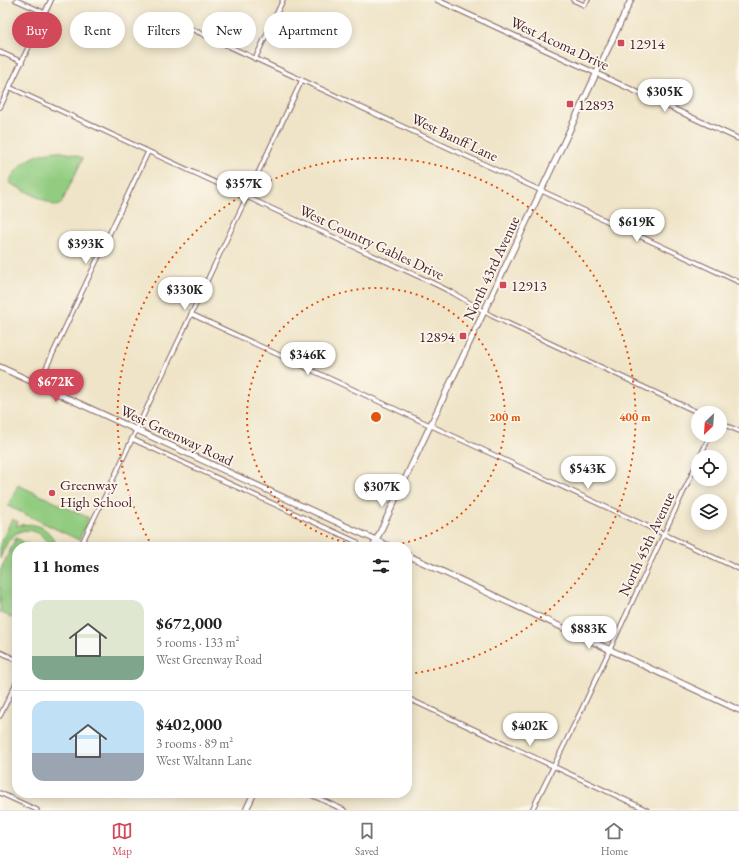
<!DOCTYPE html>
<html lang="en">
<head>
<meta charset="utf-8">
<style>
	:root { --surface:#fff; --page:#f2f2f2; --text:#202124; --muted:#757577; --line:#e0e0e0; --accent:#d1495b }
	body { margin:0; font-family:"EB Garamond",serif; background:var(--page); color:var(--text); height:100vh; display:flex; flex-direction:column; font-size:15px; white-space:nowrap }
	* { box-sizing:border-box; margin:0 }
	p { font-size:13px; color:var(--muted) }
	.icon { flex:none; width:22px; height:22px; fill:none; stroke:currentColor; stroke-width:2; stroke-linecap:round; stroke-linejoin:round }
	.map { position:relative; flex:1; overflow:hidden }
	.panel { position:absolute; left:12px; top:542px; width:400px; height:256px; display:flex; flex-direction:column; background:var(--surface); border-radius:16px; box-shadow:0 2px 10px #0003 }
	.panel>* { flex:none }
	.banner { position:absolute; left:12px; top:12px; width:400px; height:36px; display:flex; gap:8px }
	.needle { width:26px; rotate:205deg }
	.buttons { position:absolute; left:691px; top:406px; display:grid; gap:8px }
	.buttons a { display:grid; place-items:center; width:36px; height:36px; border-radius:50%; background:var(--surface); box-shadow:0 2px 10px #0003; font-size:20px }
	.price { position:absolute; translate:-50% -34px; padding:0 9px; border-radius:14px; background:#fff; color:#222; font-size:13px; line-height:26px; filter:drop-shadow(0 1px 2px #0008) }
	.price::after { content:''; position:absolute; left:50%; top:24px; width:12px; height:9px; margin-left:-6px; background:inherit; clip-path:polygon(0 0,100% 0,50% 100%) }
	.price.current { background:var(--accent); color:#fff }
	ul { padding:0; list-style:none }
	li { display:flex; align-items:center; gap:12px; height:100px; padding:0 20px }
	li+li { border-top:1px solid var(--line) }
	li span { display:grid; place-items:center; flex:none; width:112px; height:80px; border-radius:12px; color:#555 }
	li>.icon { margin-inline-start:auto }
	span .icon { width:48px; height:48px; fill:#fffc; stroke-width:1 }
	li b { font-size:17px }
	h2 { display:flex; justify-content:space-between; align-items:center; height:48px; padding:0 20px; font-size:17px }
	.chip { padding:0 14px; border-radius:18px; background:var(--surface); box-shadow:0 2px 10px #0003; font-size:14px; line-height:36px }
	.chip.current { background:var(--accent); color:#fff }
	.menu { display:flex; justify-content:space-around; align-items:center; height:56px; border-top:1px solid var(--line); background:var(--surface); font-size:11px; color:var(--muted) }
	.menu a { display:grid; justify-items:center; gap:2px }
	.menu .current { color:var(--accent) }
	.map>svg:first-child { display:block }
	.green { fill:#91cc80; stroke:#6e7656 }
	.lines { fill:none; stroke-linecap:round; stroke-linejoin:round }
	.minor-casing { stroke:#846462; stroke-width:5.5 }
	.tertiary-casing { stroke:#846462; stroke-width:6 }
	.secondary-casing { stroke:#846462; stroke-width:7 }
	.minor { stroke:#fff; stroke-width:3.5 }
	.tertiary { stroke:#fff; stroke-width:4 }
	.secondary { stroke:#fff; stroke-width:5 }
	.ring { fill:none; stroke:#e0560e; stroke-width:2; stroke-dasharray:2 4 }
	.poi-dot { fill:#d1495b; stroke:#fbf7ec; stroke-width:1.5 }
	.labels { text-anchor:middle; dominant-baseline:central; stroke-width:3.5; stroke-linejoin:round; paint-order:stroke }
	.street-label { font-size:15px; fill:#4a1f2b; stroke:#fbf7ec }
	.poi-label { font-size:15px; fill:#4a1f2b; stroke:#fbf7ec; text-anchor:start }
	.centre { fill:#e0560e; stroke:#fbf7ec; stroke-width:2 }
	.ring-label { font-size:12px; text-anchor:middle; font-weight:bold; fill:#e0560e; stroke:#fbf7ec; stroke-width:3.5; stroke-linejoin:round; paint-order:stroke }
</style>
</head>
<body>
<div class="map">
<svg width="739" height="810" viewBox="0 0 739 810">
	<rect width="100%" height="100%" fill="#fbf7ec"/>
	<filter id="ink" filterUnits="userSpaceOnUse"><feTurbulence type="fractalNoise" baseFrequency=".025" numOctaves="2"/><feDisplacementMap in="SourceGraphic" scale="8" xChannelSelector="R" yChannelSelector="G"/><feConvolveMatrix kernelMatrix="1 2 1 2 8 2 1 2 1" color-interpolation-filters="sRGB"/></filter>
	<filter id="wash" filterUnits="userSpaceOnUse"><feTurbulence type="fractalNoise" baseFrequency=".012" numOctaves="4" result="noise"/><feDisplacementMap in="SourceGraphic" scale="16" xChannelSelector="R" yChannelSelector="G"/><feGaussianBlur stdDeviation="0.9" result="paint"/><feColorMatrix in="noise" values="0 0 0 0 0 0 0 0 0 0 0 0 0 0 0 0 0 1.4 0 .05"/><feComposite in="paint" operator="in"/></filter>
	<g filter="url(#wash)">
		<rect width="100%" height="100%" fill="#efe4c7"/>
		<g class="green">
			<path d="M 58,151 L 72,154 L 83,158 L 61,204 L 56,206 L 9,183 C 17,163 37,152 58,151 Z"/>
			<polygon points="18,485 89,518 79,540 8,506"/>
			<path d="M 12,519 L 18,522 L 16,526 C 35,521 51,527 56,547 L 49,547 C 44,531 24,524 12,537 C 6,542 3,552 0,559 L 0,544 Z"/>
			<polygon points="16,538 34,547 17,547 17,615 15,619 0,612 0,571"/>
		</g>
	</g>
	<g filter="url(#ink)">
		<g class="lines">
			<defs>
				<g id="minor">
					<polyline points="16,0 45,13"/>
					<polyline points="573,0 584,5 588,0"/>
					<polyline points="161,15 739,282"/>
					<polyline points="0,52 22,62"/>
					<polyline points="255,59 283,0"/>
					<polyline points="9,87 437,285 453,293 492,316 699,413"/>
					<polyline points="191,314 739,569"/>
					<polyline points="38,385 148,152"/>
					<polyline points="720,423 739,431"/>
					<polyline points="132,439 357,542"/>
					<polyline points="700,457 710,435"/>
					<polyline points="80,547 107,492 302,80"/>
					<polyline points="0,652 17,660"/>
					<polyline points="407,698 647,810"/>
					<polyline points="0,716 17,681"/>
					<polyline points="0,793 37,810"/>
					<polyline points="307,793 344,810"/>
					<polyline points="532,810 581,711 698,461"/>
				</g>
				<g id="tertiary">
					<polyline points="437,0 739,139"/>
					<polyline points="0,107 51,0"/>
				</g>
				<g id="secondary">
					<polyline points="0,367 391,547"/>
					<polyline points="373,547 631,0"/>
					<polyline points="407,555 739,710"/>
					<polyline points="246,810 254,793"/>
				</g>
			</defs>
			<use href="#minor" class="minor-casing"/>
			<use href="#tertiary" class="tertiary-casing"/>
			<use href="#secondary" class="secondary-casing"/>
			<use href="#minor" class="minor"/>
			<use href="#tertiary" class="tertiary"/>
			<use href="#secondary" class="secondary"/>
		</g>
	</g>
	<g class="ring">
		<circle cx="376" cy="417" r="129"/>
		<path d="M152 546A259 259 0 1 1 408 674"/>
	</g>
	<g class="poi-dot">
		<rect x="617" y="39" width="8" height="8" rx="2"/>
		<rect x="566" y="100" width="8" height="8" rx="2"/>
		<rect x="499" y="281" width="8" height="8" rx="2"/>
		<rect x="459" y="332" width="8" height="8" rx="2"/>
		<circle cx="52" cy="493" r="4"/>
	</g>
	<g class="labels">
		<g class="street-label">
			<text transform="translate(560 43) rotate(25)">West Acoma Drive</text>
			<text transform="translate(455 137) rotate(25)">West Banff Lane</text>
			<text transform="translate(372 242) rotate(25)">West Country Gables Drive</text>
			<text transform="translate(491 268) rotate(-65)">North 43rd Avenue</text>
			<text transform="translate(177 435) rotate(25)">West Greenway Road</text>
			<text transform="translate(646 544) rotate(-65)">North 45th Avenue</text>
		</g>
		<g class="poi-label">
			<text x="629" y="43">12914</text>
			<text x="578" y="104">12893</text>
			<text x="511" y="285">12913</text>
			<text x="455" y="336" text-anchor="end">12894</text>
			<text x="60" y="484">Greenway<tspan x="60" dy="17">High School</tspan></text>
		</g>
	</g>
	<circle cx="376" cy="417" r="6" class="centre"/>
	<g class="ring-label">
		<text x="505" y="421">200 m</text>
		<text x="635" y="421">400 m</text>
	</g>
</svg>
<div class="buttons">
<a><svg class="needle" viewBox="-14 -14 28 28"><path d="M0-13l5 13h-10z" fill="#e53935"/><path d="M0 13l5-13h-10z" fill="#757577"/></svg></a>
<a><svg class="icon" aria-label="locate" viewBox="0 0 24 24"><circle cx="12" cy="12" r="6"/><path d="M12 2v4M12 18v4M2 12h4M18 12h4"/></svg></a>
<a><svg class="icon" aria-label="layers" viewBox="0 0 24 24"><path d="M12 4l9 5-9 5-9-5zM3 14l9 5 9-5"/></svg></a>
</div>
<b class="price" style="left:665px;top:113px">$305K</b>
<b class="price" style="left:244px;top:205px">$357K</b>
<b class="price" style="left:637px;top:243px">$619K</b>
<b class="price" style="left:86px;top:265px">$393K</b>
<b class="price" style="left:185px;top:311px">$330K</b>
<b class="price" style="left:308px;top:376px">$346K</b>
<b class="price current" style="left:56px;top:403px">$672K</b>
<b class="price" style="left:588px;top:490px">$543K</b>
<b class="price" style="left:382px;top:508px">$307K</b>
<b class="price" style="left:589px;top:650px">$883K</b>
<b class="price" style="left:530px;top:747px">$402K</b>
<div class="banner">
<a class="chip current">Buy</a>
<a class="chip">Rent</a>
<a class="chip">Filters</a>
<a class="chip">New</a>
<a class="chip">Apartment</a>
</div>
<section class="panel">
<h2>11 homes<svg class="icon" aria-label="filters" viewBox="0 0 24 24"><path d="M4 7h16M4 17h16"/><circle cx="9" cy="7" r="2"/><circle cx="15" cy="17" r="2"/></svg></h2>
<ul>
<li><span style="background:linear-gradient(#dfe7d0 70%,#7fa58c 0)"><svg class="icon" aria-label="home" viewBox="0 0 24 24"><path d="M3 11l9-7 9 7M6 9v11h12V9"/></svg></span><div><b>$672,000</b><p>5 rooms · 133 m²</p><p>West Greenway Road</p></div></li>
<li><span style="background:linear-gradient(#bfe0f5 65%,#9aa5b1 0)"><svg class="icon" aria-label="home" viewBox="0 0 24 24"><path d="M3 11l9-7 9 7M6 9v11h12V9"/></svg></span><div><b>$402,000</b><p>3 rooms · 89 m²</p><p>West Waltann Lane</p></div></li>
</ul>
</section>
</div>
<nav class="menu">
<a class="current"><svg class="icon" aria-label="map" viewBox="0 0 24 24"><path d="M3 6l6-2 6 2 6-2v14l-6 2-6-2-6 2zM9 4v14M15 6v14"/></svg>Map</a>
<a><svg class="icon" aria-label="saved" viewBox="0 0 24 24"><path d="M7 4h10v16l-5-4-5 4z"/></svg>Saved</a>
<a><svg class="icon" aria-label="home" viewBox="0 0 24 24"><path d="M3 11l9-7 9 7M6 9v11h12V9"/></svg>Home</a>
</nav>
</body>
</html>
